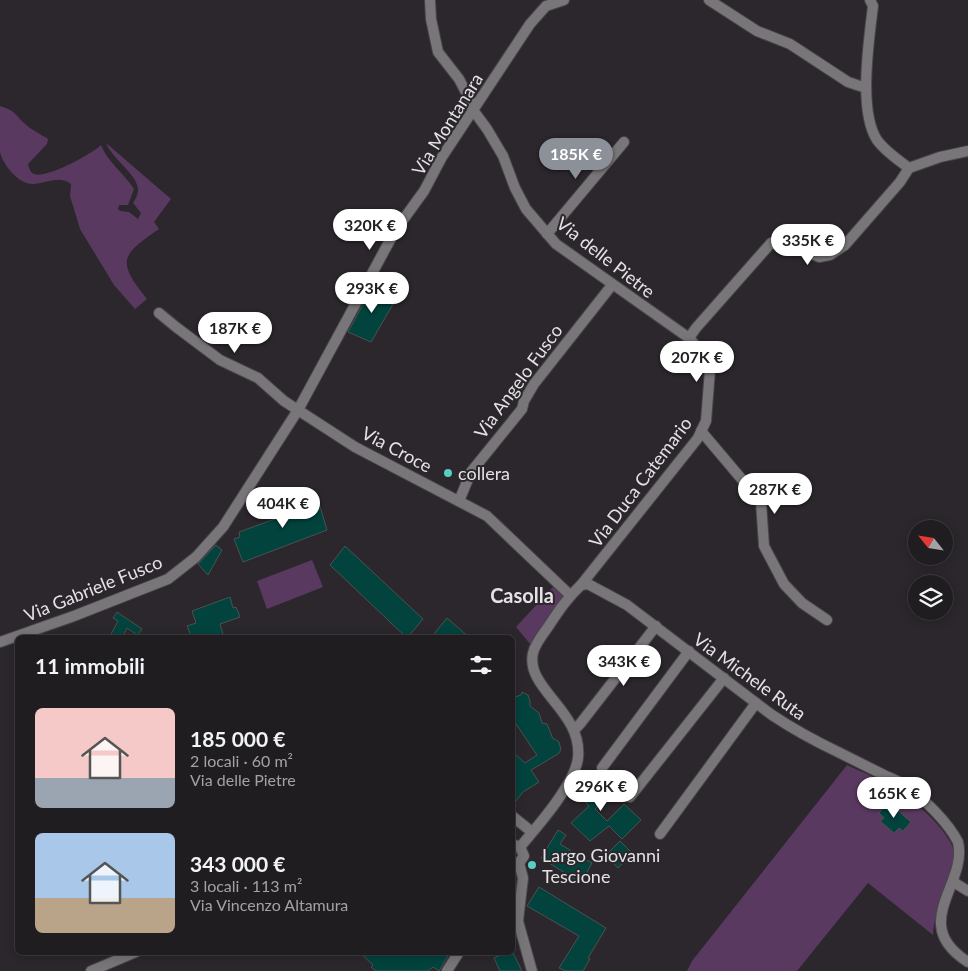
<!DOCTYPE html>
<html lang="it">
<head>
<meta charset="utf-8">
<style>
	:root { --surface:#201d21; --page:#28262a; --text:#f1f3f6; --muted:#a2a2a5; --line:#3d3b3f; --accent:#8c9099 }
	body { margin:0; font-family:Lato,sans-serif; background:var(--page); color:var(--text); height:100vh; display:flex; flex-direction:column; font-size:19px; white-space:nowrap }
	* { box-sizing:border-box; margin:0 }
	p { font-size:16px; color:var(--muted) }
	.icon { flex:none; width:28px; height:28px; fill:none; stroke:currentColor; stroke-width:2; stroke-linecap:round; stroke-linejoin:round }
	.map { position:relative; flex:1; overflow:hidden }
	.drawer { position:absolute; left:15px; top:635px; width:500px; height:320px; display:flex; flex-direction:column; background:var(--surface); border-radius:8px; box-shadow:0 2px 12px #0003,0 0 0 1px var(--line) }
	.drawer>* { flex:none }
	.needle { width:32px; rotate:300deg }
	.buttons { position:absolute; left:908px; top:520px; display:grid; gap:10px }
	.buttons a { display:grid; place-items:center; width:45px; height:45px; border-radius:50%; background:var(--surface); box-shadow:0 2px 12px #0003,0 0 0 1px var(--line); font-size:25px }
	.price { position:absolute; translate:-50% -42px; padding:0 11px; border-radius:18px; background:#fff; color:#222; font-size:16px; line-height:32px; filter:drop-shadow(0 1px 2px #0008) }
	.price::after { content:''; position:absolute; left:50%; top:30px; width:15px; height:11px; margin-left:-8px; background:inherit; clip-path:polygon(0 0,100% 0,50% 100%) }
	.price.selected { background:var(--accent); color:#fff }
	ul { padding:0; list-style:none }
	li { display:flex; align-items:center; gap:15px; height:125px; padding:0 20px }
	li span { display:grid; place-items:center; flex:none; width:140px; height:100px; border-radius:8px; color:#555 }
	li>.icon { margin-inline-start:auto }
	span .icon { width:60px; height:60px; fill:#fffc; stroke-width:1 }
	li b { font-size:21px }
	h2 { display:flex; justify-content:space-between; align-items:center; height:60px; padding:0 20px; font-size:21px }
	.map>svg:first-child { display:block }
	.green { fill:#5a3961 }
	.building { fill:#02433e; stroke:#4a5251 }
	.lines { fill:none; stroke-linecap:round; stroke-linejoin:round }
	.minor-casing { stroke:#49454a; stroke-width:12 }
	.minor { stroke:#787678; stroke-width:10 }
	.poi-dot { fill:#57cec2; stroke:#2b272c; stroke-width:2 }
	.labels { text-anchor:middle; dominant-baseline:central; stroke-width:4; stroke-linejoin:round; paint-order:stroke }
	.street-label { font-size:18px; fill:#e4e2e5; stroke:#2b272c }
	.poi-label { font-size:18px; fill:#e4e2e5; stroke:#2b272c; text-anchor:start }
	.quarter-label { font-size:20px; font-weight:bold; fill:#e4e2e5; stroke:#2b272c }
</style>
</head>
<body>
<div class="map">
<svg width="968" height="971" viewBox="0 0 968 971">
	<rect width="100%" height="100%" fill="#2b272c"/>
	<g class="green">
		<path d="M 0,106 C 15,111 13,112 23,122 C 30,129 40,134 48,139 L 47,144 L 28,164 C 29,168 30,172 34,174 C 46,179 92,154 101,145 C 108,163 124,173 134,189 L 128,205 L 119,205 L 118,209 L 120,211 L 129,212 L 138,219 L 141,213 L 133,203 C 135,200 137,196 138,192 C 140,176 112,159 106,143 L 171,199 L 154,222 L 159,229 C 121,255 116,261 147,299 L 135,309 L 114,285 L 80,229 L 70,196 L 71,184 C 60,175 47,183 34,184 C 19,185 3,165 0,152 C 0,142 0,118 0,106 Z"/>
		<polygon points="312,560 323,587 267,609 257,581"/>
		<polygon points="553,587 564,596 531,645 516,627"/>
		<path d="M 847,765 C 864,773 883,780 898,791 C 918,804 962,839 955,867 C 949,890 934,911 933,935 L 868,883 L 797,971 L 687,971 L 692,961 Z"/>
	</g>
	<g class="building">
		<polygon points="373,286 396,299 371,342 348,332"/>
		<polygon points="303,492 319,503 327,530 243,562 234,539 240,537 239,532 297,511 292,498"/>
		<polygon points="216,545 222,550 208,575 198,564"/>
		<polygon points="345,546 423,619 407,638 330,565"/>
		<polygon points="230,597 233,608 236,607 240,617 220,624 224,638 192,638 187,626 196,623 192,611"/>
		<polygon points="117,612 142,629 137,635 127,628 122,638 109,638 118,621 113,618"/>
		<polygon points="447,618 470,638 438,638 434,634"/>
		<polygon points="522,692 528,695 530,701 530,706 539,713 542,723 547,724 553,739 555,739 559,742 561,750 558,754 531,770 539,782 523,792 512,806 512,751 525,763 537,755 512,718 512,698 521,695"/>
		<polygon points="592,773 611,791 595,809 607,821 624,804 641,820 622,839 609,826 590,841 571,823 589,806 575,792"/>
		<polygon points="888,802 911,822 903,831 899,828 894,833 880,821 884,818 879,813"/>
		<polygon points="558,830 566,835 560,844 570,850 570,851 592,863 581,883 541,858"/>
		<polygon points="620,841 632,853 618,868 606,855"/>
		<polygon points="539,887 606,928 588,958 590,959 583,971 566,971 559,968 579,936 527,906"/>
		<polygon points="512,951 522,971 500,971 494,958 508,952 512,952"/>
		<polygon points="359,952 450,952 439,971 433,967 428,971 376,971 371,967 373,965"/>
	</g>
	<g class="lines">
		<defs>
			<g id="minor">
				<path d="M 430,0 L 431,19 L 438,52 L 459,79 L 470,100 L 473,110 L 487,129 L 503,156 L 515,188 L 526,209 L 556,244 L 689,338 L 705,356 L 710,370 L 706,421 L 698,438 L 581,585 C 567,598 558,612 548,627 C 542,635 535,644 533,653 C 525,689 583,711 578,758 C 575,784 537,827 520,847"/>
				<polyline points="709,0 757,31 790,44 848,82 866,88"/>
				<path d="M 870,0 L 873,6 C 869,40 858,111 877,140 C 885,151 898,160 909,168"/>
				<polyline points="909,168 940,157 968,151"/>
				<polyline points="547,234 624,142"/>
				<polyline points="159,313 176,327 220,360 258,378 284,401 355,447 487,516 570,595"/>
				<polyline points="689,338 696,328 771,243 781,241 819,257 830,255 845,245 900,182 909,168"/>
				<polyline points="701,431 761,502 764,546 784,584 802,603 827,620"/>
				<polyline points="459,501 471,472 522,409 524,401 534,384 612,285"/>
				<path d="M 581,585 L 588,584 L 627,605 L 772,715 C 793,729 815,741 838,752 C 854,760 870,768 886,776 C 893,779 901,782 906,786 C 924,799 948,822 958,842 C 968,884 908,924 968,962"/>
				<polyline points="0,642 74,616 168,579 196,557 223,527 298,410 395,231 424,191 442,157 530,24 546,6 564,0"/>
				<polyline points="574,730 580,724 656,626"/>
				<polyline points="602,768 689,651"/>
				<polyline points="630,797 724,678"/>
				<polyline points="512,816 532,832"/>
				<polyline points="660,834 756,703"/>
				<polyline points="512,844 520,847 524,856 519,863 512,866"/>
				<polyline points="519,863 523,878 518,921 532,971"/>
				<polyline points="955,883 968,891"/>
				<polyline points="91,971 136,952"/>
				<polyline points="447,971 459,952"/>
			</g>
		</defs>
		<use href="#minor" class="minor-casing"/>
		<use href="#minor" class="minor"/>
	</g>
	<g class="poi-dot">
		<circle cx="448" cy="473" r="5"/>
		<circle cx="532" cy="865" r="5"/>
	</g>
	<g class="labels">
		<g class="street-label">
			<text transform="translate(447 124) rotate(-58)">Via Montanara</text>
			<text transform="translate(606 257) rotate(38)">Via delle Pietre</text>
			<text transform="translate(518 381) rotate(-54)">Via Angelo Fusco</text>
			<text transform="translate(397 449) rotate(28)">Via Croce</text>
			<text transform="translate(640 482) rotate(-53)">Via Duca Catemario</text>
			<text transform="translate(93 588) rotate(-22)">Via Gabriele Fusco</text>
			<text transform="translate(750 676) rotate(36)">Via Michele Ruta</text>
		</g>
		<g class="poi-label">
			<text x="458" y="473">collera</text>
			<text x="542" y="855">Largo Giovanni<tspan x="542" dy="21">Tescione</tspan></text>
		</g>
		<g class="quarter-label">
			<text x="522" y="595">Casolla</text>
		</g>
	</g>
</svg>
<div class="buttons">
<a><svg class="needle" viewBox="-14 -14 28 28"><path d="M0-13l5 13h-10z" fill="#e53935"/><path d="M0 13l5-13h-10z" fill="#a2a2a5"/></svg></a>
<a><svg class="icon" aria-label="layers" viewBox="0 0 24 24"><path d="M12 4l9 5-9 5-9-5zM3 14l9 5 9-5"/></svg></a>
</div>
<b class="price selected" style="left:576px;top:180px">185K €</b>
<b class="price" style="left:370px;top:251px">320K €</b>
<b class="price" style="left:808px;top:266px">335K €</b>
<b class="price" style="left:372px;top:314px">293K €</b>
<b class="price" style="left:235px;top:354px">187K €</b>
<b class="price" style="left:697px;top:383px">207K €</b>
<b class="price" style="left:775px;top:515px">287K €</b>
<b class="price" style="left:283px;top:529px">404K €</b>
<b class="price" style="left:624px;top:687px">343K €</b>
<b class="price" style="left:601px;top:812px">296K €</b>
<b class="price" style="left:894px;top:819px">165K €</b>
<section class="drawer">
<h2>11 immobili<svg class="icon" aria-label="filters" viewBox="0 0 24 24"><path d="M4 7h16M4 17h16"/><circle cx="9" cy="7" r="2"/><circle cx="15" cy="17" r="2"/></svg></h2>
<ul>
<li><span style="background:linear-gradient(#f6c9c9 70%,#9aa5b1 0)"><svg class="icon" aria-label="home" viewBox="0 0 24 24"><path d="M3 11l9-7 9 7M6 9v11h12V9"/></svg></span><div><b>185 000 €</b><p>2 locali · 60 m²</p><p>Via delle Pietre</p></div></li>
<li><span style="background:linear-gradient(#a9c7e8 65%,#b9a48a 0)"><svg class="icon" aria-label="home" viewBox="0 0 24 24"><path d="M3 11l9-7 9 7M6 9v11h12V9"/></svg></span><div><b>343 000 €</b><p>3 locali · 113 m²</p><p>Via Vincenzo Altamura</p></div></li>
</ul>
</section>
</div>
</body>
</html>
